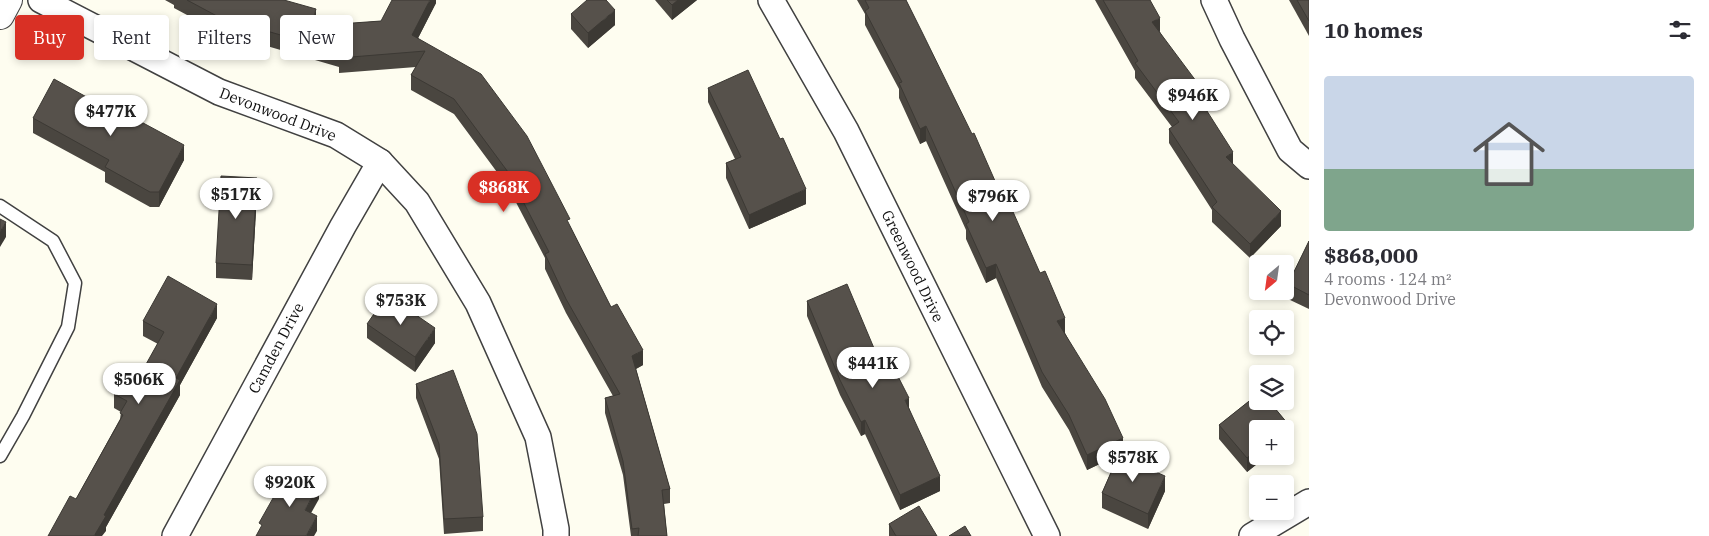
<!DOCTYPE html>
<html lang="en">
<head>
<meta charset="utf-8">
<style>
	:root { --surface:#fff; --page:#f2f2f3; --text:#2b2b33; --muted:#7c7c81; --line:#e1e1e2; --accent:#d93025 }
	body { margin:0; font-family:"IBM Plex Serif",serif; background:var(--page); color:var(--text); height:100vh; display:flex; flex-direction:column; font-size:19px; white-space:nowrap }
	* { box-sizing:border-box; margin:0 }
	p { font-size:16px; color:var(--muted) }
	.icon { flex:none; width:28px; height:28px; fill:none; stroke:currentColor; stroke-width:2; stroke-linecap:round; stroke-linejoin:round }
	.map { position:relative; flex:1; overflow:hidden }
	.sheet { display:flex; flex-direction:column; background:var(--surface); width:400px }
	.sheet>* { flex:none }
	.guide { position:absolute; left:15px; top:15px; width:475px; height:45px; display:flex; gap:10px }
	.needle { width:32px; rotate:209deg }
	.controls { position:absolute; left:1249px; top:255px; display:grid; gap:10px }
	.controls a { display:grid; place-items:center; width:45px; height:45px; border-radius:5px; background:var(--surface); box-shadow:0 2px 8px #0003; font-size:25px }
	.price { position:absolute; translate:-50% -42px; padding:0 11px; border-radius:18px; background:#fff; color:#222; font-size:16px; line-height:32px; filter:drop-shadow(0 1px 2px #0008) }
	.price::after { content:''; position:absolute; left:50%; top:30px; width:15px; height:11px; margin-left:-8px; background:inherit; clip-path:polygon(0 0,100% 0,50% 100%) }
	.price.on { background:var(--accent); color:#fff }
	ul { padding:0; list-style:none }
	li { display:grid; align-content:center; gap:10px; height:265px; padding:0 15px }
	li+li { border-top:1px solid var(--line) }
	li span { display:grid; place-items:center; height:155px; border-radius:5px; color:#555 }
	li>.icon { margin-inline-start:auto }
	span .icon { width:90px; height:90px; fill:#fffc; stroke-width:1 }
	li b { font-size:21px }
	h2 { display:flex; justify-content:space-between; align-items:center; height:60px; padding:0 15px; font-size:21px }
	.tag { padding:0 18px; border-radius:5px; background:var(--surface); box-shadow:0 2px 8px #0003; font-size:18px; line-height:45px }
	.tag.on { background:var(--accent); color:#fff }
	main { display:flex; flex:1; min-height:0 }
	.map>svg:first-child { display:block }
	.lines { fill:none; stroke-linecap:round; stroke-linejoin:round }
	.service-casing { stroke:#414141; stroke-width:15 }
	.minor-casing { stroke:#414141; stroke-width:28 }
	.tertiary-casing { stroke:#414141; stroke-width:30 }
	.service { stroke:#fff; stroke-width:12 }
	.minor { stroke:#fff; stroke-width:25 }
	.tertiary { stroke:#fff; stroke-width:28 }
	.wall { fill:#4a4640 }
	.shaded-wall { fill:#3c3934 }
	.building { fill:#56514b; stroke:#3c3934 }
	.labels { text-anchor:middle; dominant-baseline:central; stroke-width:5; stroke-linejoin:round; paint-order:stroke }
	.street-label { font-size:15px; fill:#0e0e0e; stroke:#fff }
</style>
</head>
<body>
<main>
<div class="map">
<svg width="1309" height="536" viewBox="0 0 1309 536">
	<rect width="100%" height="100%" fill="#fefdf0"/>
	<g class="lines">
		<defs>
			<polyline id="service" points="0,206 53,241 75,283 68,327 23,416 0,456"/>
			<g id="minor">
				<polyline points="41,0 219,92 336,135 380,162 417,202 478,303 538,437 556,529 556,536"/>
				<polyline points="771,0 846,131 1047,536"/>
				<polyline points="1214,0 1232,39 1290,150 1309,166"/>
				<polyline points="175,536 343,226 380,162"/>
				<polyline points="1252,536 1309,502"/>
			</g>
			<polyline id="tertiary" points="0,15 8,0"/>
		</defs>
		<use href="#service" class="service-casing"/>
		<use href="#minor" class="minor-casing"/>
		<use href="#tertiary" class="tertiary-casing"/>
		<use href="#service" class="service"/>
		<use href="#minor" class="minor"/>
		<use href="#tertiary" class="tertiary"/>
	</g>
	<g class="wall">
		<polygon points="165,0 284,0 316,24 315,26 381,21 436,0 436,3 418,38 570,226 611,307 643,365 636,369 670,489 670,503 664,504 667,536 631,536 623,475 605,413 605,398 613,396 566,313 545,269 545,258 508,187 454,114 411,90 411,75 416,67 339,73 339,67 229,35 228,37 174,8 174,5"/>
		<polygon points="655,0 697,0 672,20"/>
		<polygon points="857,0 906,0 1006,206 1065,333 1123,444 1135,463 1165,491 1148,529 1102,508 1102,493 1118,455 1087,470 1069,430 1042,387 996,278 986,283 966,239 966,230 926,141 920,144 899,98 899,89 865,25 865,14"/>
		<polygon points="1095,0 1150,0 1160,32 1199,99 1233,164 1281,226 1250,258 1212,222 1212,210 1169,143 1169,129 1172,127 1135,78 1135,71"/>
		<polygon points="1289,0 1309,0 1309,36"/>
		<polygon points="571,14 615,25 588,48 571,29"/>
		<polygon points="708,88 806,204 749,229 726,178 726,163 735,159 708,102"/>
		<polygon points="33,118 184,160 159,207 150,207 105,182 105,172 33,133"/>
		<polygon points="257,193 252,280 216,278 216,263"/>
		<polygon points="1309,241 1309,309 1288,299 1288,284"/>
		<polygon points="807,301 876,353 909,408 940,491 900,510 865,434 861,436 840,395 807,316"/>
		<polygon points="217,318 180,385 180,395 106,527 106,531 76,499 120,419 121,412 114,408 114,394 140,375 158,344 143,336 143,321"/>
		<polygon points="367,324 435,343 415,372 367,338"/>
		<polygon points="416,384 483,517 483,531 444,534 439,459 416,398"/>
		<polygon points="1258,394 1258,401 1269,401 1288,424 1288,439 1285,441 1285,429 1258,429 1258,456 1267,456 1247,472 1219,439 1219,425"/>
		<polygon points="889,524 937,536 889,536"/>
	</g>
	<g class="shaded-wall">
		<polygon points="430,0 436,0 436,3 412,50 412,35"/>
		<polygon points="678,0 697,0 672,20 672,5"/>
		<polygon points="316,9 316,24 311,41 311,26"/>
		<polygon points="615,10 615,25 588,48 588,33"/>
		<polygon points="1160,18 1160,32 1152,22"/>
		<polygon points="229,20 229,35 228,37 228,22"/>
		<polygon points="1199,85 1199,100 1193,89"/>
		<polygon points="926,126 926,141 920,144 920,129"/>
		<polygon points="184,145 184,160 159,207 159,192"/>
		<polygon points="1233,152 1233,167 1226,157"/>
		<polygon points="257,178 257,193 252,280 252,265"/>
		<polygon points="806,189 806,204 749,229 749,215"/>
		<polygon points="1281,211 1281,226 1250,258 1250,244"/>
		<polygon points="6,222 6,237 0,247 0,232"/>
		<polygon points="996,264 996,278 986,283 986,268"/>
		<polygon points="217,304 217,318 180,385 180,395 106,527 106,531 102,536 94,536 104,515 176,378"/>
		<polygon points="1065,318 1065,333 1057,336 1057,321"/>
		<polygon points="435,328 435,343 415,372 415,357"/>
		<polygon points="643,350 643,365 632,371 632,356"/>
		<polygon points="909,398 909,412 905,400"/>
		<polygon points="865,420 865,434 861,436 861,422"/>
		<polygon points="1288,424 1288,439 1285,441 1285,429 1282,429"/>
		<polygon points="1123,438 1123,453 1087,470 1087,455"/>
		<polygon points="1258,449 1258,456 1267,456 1247,472 1247,458"/>
		<polygon points="940,476 940,491 900,510 900,495"/>
		<polygon points="1165,476 1165,491 1148,529 1148,514"/>
		<polygon points="319,484 319,499 305,524 305,510"/>
		<polygon points="317,516 317,531 314,536 306,536"/>
	</g>
	<g class="building">
		<polygon points="187,0 284,0 316,9 311,26 381,21 392,0 430,0 412,35 481,74 527,136 570,219 567,220 611,307 617,304 643,350 632,356 670,489 662,490 667,536 638,536 639,528 632,529 623,461 605,398 620,394 566,299 545,254 549,252 508,172 454,99 411,75 425,51 339,58 339,52 229,20 228,22"/>
		<polygon points="587,0 606,0 615,10 588,33 571,14"/>
		<polygon points="667,0 678,0 672,5"/>
		<polygon points="865,0 906,0 922,32 972,134 974,133 1006,206 1010,205 1040,273 1045,271 1065,318 1057,321 1105,399 1123,438 1087,455 1069,415 1042,372 996,264 986,268 966,224 969,222 926,126 920,129 899,83 902,82 865,11 869,8"/>
		<polygon points="1103,0 1150,0 1160,18 1152,22 1199,85 1193,89 1233,152 1226,157 1281,211 1250,244 1212,207 1217,202 1169,129 1179,122 1135,63 1138,61"/>
		<polygon points="1297,0 1309,0 1309,21"/>
		<polygon points="748,70 780,139 783,138 806,189 749,215 726,163 741,157 708,88"/>
		<polygon points="54,79 130,121 132,117 184,145 159,192 150,192 105,167 109,160 33,118"/>
		<polygon points="221,176 257,178 252,265 216,263"/>
		<polygon points="0,219 6,222 0,232"/>
		<polygon points="1309,241 1309,295 1288,284"/>
		<polygon points="168,276 217,304 176,378 180,380 104,515 106,516 94,536 48,536 70,496 76,499 123,415 120,413 127,401 114,394 128,369 140,375 164,332 143,321"/>
		<polygon points="847,284 876,353 884,349 909,398 905,400 940,476 900,495 865,420 861,422 840,380 807,301"/>
		<polygon points="387,295 435,328 415,357 367,324"/>
		<polygon points="453,370 477,434 483,517 444,519 439,444 416,384"/>
		<polygon points="1258,394 1258,401 1269,401 1288,424 1282,429 1258,429 1258,449 1247,458 1219,425"/>
		<polygon points="1125,441 1135,463 1165,476 1148,514 1102,493"/>
		<polygon points="290,468 319,484 305,510 317,516 306,536 256,536 262,525 259,523"/>
		<polygon points="919,506 937,536 896,536 889,524"/>
		<polygon points="965,526 971,536 949,536"/>
	</g>
	<g class="labels">
		<g class="street-label">
			<text transform="translate(278 114) rotate(21)">Devonwood Drive</text>
			<text transform="translate(913 266) rotate(64)">Greenwood Drive</text>
			<text transform="translate(276 348) rotate(-62)">Camden Drive</text>
		</g>
	</g>
</svg>
<div class="controls">
<a><svg class="needle" viewBox="-14 -14 28 28"><path d="M0-13l5 13h-10z" fill="#e53935"/><path d="M0 13l5-13h-10z" fill="#7c7c81"/></svg></a>
<a><svg class="icon" aria-label="locate" viewBox="0 0 24 24"><circle cx="12" cy="12" r="6"/><path d="M12 2v4M12 18v4M2 12h4M18 12h4"/></svg></a>
<a><svg class="icon" aria-label="layers" viewBox="0 0 24 24"><path d="M12 4l9 5-9 5-9-5zM3 14l9 5 9-5"/></svg></a>
<a>+</a>
<a>−</a>
</div>
<b class="price" style="left:1193px;top:121px">$946K</b>
<b class="price" style="left:111px;top:137px">$477K</b>
<b class="price on" style="left:504px;top:213px">$868K</b>
<b class="price" style="left:236px;top:220px">$517K</b>
<b class="price" style="left:993px;top:222px">$796K</b>
<b class="price" style="left:401px;top:326px">$753K</b>
<b class="price" style="left:873px;top:389px">$441K</b>
<b class="price" style="left:139px;top:405px">$506K</b>
<b class="price" style="left:1133px;top:483px">$578K</b>
<b class="price" style="left:290px;top:508px">$920K</b>
<div class="guide">
<a class="tag on">Buy</a>
<a class="tag">Rent</a>
<a class="tag">Filters</a>
<a class="tag">New</a>
</div>
</div>
<section class="sheet">
<h2>10 homes<svg class="icon" aria-label="filters" viewBox="0 0 24 24"><path d="M4 7h16M4 17h16"/><circle cx="9" cy="7" r="2"/><circle cx="15" cy="17" r="2"/></svg></h2>
<ul>
<li><span style="background:linear-gradient(#c9d6e8 60%,#7fa58c 0)"><svg class="icon" aria-label="home" viewBox="0 0 24 24"><path d="M3 11l9-7 9 7M6 9v11h12V9"/></svg></span><div><b>$868,000</b><p>4 rooms · 124 m²</p><p>Devonwood Drive</p></div></li>
</ul>
</section>
</main>
</body>
</html>
